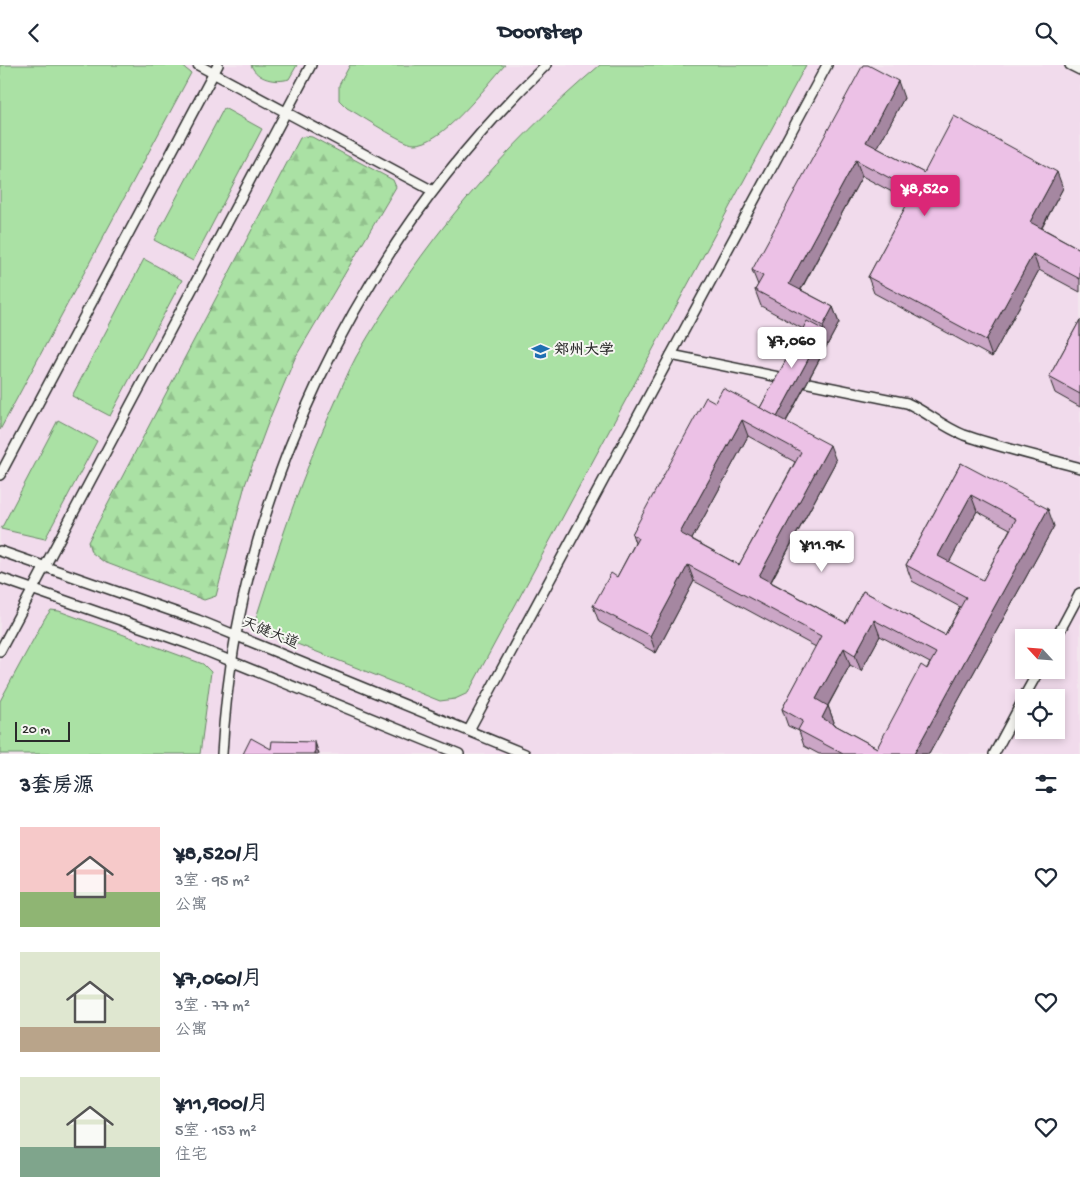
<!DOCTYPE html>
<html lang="zh">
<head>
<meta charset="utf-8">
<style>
	:root { --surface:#fff; --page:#f2f2f3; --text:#1f2937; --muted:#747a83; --accent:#db2777 }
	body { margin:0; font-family:"Gochi Hand","LXGW WenKai TC",sans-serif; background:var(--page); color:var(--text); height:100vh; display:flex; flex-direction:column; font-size:19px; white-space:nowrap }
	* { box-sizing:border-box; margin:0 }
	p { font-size:16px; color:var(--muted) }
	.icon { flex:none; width:28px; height:28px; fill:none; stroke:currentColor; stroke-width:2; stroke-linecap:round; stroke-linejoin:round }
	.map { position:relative; height:689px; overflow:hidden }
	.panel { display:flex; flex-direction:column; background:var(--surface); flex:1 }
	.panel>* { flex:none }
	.needle { width:32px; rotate:296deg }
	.buttons { position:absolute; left:1015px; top:564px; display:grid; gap:10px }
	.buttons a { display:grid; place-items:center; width:50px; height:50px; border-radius:0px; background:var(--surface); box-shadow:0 2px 8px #0003; font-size:25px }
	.scale { position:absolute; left:15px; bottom:12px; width:55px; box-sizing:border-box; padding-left:5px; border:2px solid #2b2b2b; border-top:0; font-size:14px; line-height:18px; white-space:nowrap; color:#2b2b2b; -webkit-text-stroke:4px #f6f6f2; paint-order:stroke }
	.price { position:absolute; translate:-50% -42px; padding:0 11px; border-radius:5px; background:#fff; color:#222; font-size:16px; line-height:32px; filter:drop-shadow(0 1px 2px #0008) }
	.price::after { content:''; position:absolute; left:50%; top:30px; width:15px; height:11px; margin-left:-8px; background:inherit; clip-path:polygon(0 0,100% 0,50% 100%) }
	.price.active { background:var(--accent); color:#fff }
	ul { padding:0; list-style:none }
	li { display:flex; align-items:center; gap:15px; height:125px; padding:0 20px }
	li span { display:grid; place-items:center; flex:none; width:140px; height:100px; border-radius:0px; color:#555 }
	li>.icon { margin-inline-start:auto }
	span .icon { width:60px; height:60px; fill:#fffc; stroke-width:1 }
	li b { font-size:21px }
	h2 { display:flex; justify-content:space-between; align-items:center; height:60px; padding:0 20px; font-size:21px }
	header { display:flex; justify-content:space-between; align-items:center; height:65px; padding:0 20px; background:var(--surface); font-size:22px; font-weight:800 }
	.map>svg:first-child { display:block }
	.built { fill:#f1dbec; fill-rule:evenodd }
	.green { fill:#aae1a4; stroke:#6a8668 }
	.forest { fill:url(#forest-firs); stroke:#6a8668 }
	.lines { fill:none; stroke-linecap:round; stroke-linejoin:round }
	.lane-casing { stroke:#2b2b2b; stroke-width:12 }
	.lane { stroke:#f6f6f2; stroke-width:9 }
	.wall { fill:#cba6c6; stroke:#2b2b2b; fill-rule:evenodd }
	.shaded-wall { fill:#a587a1; stroke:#2b2b2b }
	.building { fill:#ecc1e6; stroke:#2b2b2b; fill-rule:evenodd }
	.labels { text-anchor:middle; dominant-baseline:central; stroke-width:4; stroke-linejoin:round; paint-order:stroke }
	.poi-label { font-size:15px; font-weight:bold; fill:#2b2b2b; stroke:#f6f6f2; text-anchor:start }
	.street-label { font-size:15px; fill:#2b2b2b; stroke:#f6f6f2 }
</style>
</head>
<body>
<header><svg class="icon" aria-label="back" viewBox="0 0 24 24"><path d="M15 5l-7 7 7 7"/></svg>Doorstep<svg class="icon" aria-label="search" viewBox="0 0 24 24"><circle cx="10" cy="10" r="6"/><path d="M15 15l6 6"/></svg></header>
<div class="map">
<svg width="1080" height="689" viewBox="0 0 1080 689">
	<defs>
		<pattern id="forest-firs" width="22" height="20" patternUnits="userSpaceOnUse" patternTransform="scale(1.25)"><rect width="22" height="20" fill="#aae1a4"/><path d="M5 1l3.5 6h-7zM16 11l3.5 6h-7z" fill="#92c18d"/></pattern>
	</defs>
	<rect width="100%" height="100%" fill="#f3e6ee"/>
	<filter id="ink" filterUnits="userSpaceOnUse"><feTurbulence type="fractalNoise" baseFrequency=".02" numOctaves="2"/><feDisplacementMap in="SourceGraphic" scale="10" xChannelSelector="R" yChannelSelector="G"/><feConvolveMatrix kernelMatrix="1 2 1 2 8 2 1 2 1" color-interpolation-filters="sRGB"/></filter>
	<g filter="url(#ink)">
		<path class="built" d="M 0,0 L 1080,0 L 1080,689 L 0,689 ZM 1024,572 L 1056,572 L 1056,605 L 1024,605 ZM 1024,632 L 1056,632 L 1056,665 L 1024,665 Z"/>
		<g class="green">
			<polygon points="0,0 181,0 191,8 0,365"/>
			<path d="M 251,0 L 297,0 L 289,14 C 276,18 257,15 251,0 Z"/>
			<path d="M 350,0 L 505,0 C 487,20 441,81 414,79 C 403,79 360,50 347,43 L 339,35 L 339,20 Z"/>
			<path d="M 600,0 L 806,0 L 468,628 L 455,634 L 440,636 L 262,565 L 256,553 C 279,481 302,409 334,340 C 341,324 348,307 356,292 C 421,179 501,84 600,0 Z"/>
			<polygon points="224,43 262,64 193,196 154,175"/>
			<polygon points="144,194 182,215 110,351 72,331"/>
			<polygon points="58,355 97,376 45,474 1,464"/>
			<polygon points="51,545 59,546 203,599 211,607 200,689 0,689 0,636 45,553"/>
		</g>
		<polygon class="forest" points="305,71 312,72 393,115 396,122 295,293 271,350 245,420 216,531 204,535 104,497 91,487 88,477 300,73"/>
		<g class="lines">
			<defs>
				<g id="lane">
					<polyline points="198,0 433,126"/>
					<polyline points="1070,0 1080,5"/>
					<path d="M 671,290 L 907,338 C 927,347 943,362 964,370 C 1002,383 1042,392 1080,403"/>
					<polyline points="0,410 218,0"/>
					<polyline points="0,486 198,555 525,689"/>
					<polyline points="0,513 189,579 459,689"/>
					<polyline points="1056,573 1080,528"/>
					<polyline points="0,586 311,0"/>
					<polyline points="1024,632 1039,605"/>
					<polyline points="469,665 827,0"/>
					<path d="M 222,689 C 236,429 359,179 546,0"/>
					<polyline points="994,689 1024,633"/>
				</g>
			</defs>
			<use href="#lane" class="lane-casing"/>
			<use href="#lane" class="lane"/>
		</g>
		<g class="wall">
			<path d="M 904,33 L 877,83 L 924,108 L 1063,123 L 1042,163 L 1080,184 L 1080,227 L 1039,205 L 992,292 L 874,228 L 868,212 L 909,136 L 862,111 L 801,225 L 833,242 L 839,258 L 786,357 L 836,396 L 771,517 L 846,558 L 863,526 L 945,570 L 960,542 L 912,516 L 906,500 L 961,398 L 1054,461 L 929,689 L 819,689 L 804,681 L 799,666 L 788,661 L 782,644 L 816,582 L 694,516 L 656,588 L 599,557 L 593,541 L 617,512 L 635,478 L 632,469 L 715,337 L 760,343 L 803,264 L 761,241 L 755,225 L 758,220 L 752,205 ZM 748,371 L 795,397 L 739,500 L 692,474 ZM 977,446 L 1010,464 L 983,515 L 949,497 ZM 880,571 L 930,598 L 877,683 L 833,659 L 834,657 L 828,641 L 850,600 L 861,606 Z"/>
			<polygon points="1080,255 1080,342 1055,328 1049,312"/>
		</g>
		<g class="shaded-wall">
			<polygon points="898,16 904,33 872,93 866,77"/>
			<polygon points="856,95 862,111 795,235 789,219"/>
			<polygon points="1057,107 1063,123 1036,173 1030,157"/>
			<polygon points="1033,189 1039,205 992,292 986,275"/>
			<polygon points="833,242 839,258 780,367 776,354 824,265 823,261"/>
			<polygon points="742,355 748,371 686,485 680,468"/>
			<polygon points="830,380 836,396 765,527 759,511"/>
			<polygon points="971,430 977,446 944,507 938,491"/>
			<polygon points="1048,444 1054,461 929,689 914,689"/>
			<polygon points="688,500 694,516 656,588 650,571"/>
			<polygon points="874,555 880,571 861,606 855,590"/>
			<polygon points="844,583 850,600 822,651 816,634"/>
			<polygon points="828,641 834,657 828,669 822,653"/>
			<polygon points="315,677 319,689 315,689"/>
		</g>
		<g class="building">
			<polygon points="863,0 868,0 898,16 866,77 924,108 954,51 1057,107 1030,157 1080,184 1080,214 1033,189 986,275 868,212 914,126 856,95 789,219 833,242 823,261 755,225 763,211 752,205"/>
			<polygon points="1080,255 1080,329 1049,312"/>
			<polygon points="807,256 824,265 777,352 760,343"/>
			<path d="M 723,323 L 830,380 L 759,511 L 846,558 L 863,526 L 945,570 L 966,532 L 906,500 L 961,398 L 1048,444 L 914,689 L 843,689 L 798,665 L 803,656 L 782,644 L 821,571 L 688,500 L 650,571 L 593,541 L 611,508 L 617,512 L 638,473 L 632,469 L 706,332 L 715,337 ZM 742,355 L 801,387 L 739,500 L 680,468 ZM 971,430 L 1016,454 L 983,515 L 938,491 ZM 874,555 L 936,588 L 927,604 L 921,600 L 877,683 L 822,653 L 828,641 L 816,634 L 844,583 L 855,590 Z"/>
			<polygon points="251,673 271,684 272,676 315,677 315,689 243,689"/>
		</g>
	</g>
	<defs>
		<symbol id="university-bare" viewBox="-9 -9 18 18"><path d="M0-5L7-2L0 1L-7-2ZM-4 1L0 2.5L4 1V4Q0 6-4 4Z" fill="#1f6fb2" stroke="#f6f6f2" stroke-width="2.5" paint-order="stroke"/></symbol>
	</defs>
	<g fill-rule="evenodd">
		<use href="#university-bare" x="528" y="274" width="25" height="25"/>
	</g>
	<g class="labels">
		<g class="poi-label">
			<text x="554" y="286">郑州大学</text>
		</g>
		<g class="street-label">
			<text transform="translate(270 569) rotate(22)">天健大道</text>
		</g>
	</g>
</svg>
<div class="buttons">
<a><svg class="needle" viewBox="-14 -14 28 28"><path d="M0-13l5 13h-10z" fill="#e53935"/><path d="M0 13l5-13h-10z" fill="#747a83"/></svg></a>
<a><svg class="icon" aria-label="locate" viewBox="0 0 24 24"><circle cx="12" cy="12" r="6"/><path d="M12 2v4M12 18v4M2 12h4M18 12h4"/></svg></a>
</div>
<div class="scale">20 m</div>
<b class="price active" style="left:925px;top:152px">¥8,520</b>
<b class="price" style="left:792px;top:304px">¥7,060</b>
<b class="price" style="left:822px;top:508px">¥11.9K</b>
</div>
<section class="panel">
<h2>3套房源<svg class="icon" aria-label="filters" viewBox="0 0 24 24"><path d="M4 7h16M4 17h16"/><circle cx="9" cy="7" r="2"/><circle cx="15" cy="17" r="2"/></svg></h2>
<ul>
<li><span style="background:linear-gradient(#f6c9c9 65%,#8fb573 0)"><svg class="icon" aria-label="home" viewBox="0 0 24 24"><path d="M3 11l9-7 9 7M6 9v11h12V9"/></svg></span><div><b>¥8,520/月</b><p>3室 · 95 m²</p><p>公寓</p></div><svg class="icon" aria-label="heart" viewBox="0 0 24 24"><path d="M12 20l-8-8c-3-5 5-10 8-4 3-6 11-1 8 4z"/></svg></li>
<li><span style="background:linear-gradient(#dfe7d0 75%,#b9a48a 0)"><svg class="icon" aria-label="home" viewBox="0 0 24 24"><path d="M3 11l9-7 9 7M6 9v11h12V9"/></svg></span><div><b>¥7,060/月</b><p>3室 · 77 m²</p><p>公寓</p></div><svg class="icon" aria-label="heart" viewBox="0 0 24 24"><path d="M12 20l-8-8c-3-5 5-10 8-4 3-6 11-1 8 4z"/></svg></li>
<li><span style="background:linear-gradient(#dfe7d0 70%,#7fa58c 0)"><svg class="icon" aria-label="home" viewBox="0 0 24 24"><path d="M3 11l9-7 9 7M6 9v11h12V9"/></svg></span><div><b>¥11,900/月</b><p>5室 · 153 m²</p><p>住宅</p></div><svg class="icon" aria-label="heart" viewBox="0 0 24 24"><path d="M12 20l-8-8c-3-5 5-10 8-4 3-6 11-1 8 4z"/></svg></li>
</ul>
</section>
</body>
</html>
